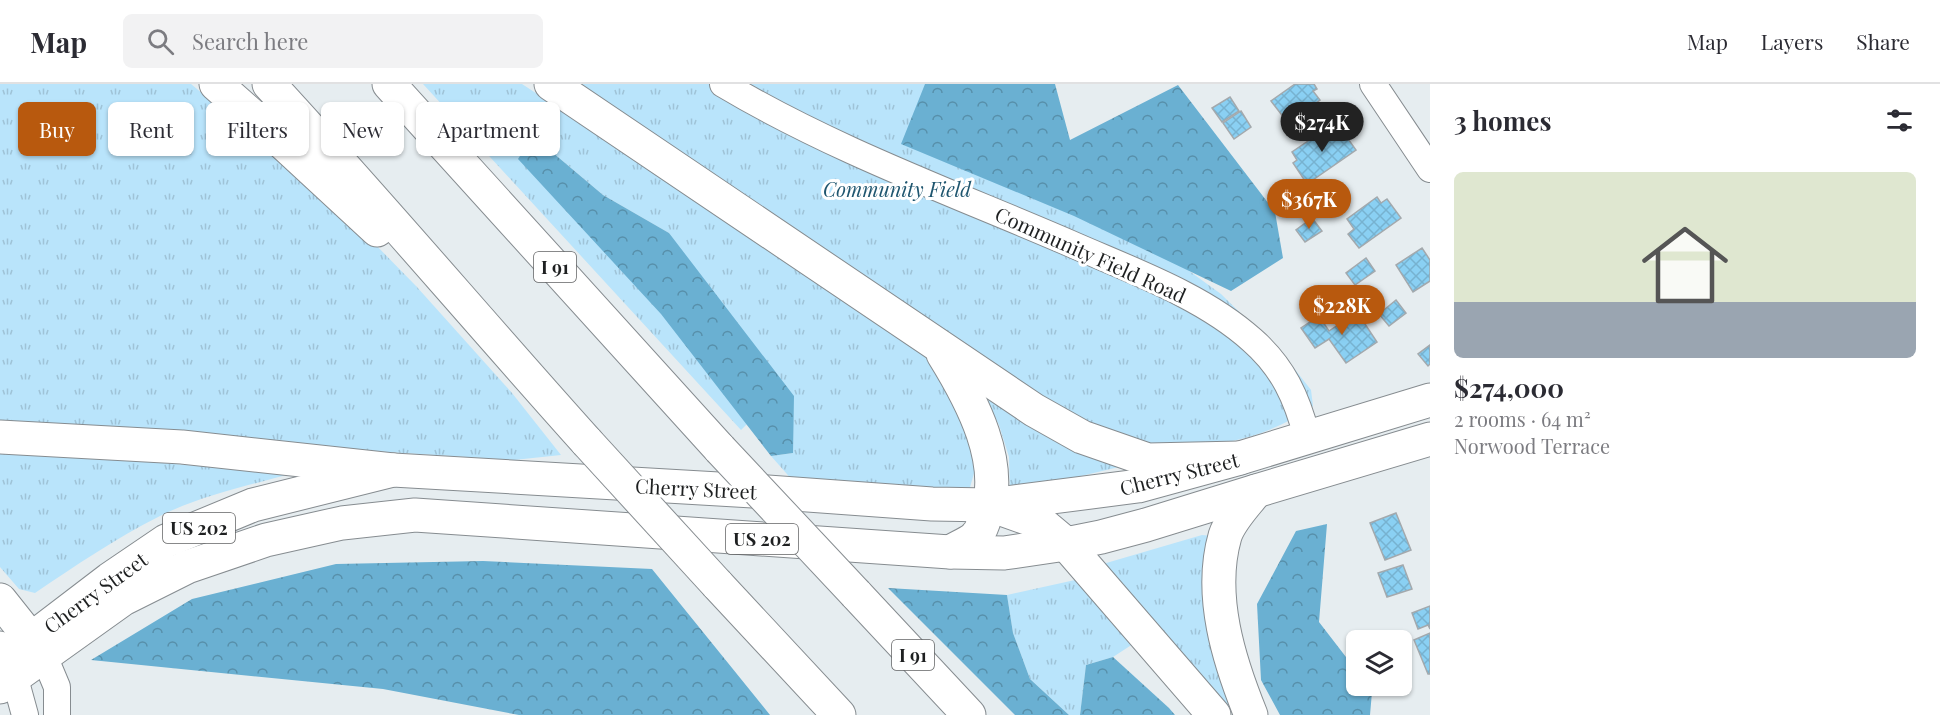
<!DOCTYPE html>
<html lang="en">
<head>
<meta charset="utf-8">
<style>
	:root { --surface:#fff; --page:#f2f2f3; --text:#2b2b33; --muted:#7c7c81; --line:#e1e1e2; --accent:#b8590e }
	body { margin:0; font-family:"Playfair Display",serif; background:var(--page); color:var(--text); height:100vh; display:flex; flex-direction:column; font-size:22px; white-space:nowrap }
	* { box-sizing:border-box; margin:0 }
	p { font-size:20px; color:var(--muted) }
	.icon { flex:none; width:33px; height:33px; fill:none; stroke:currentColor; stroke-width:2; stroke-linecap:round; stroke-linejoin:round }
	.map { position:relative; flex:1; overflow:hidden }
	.drawer { display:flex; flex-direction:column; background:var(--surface); width:510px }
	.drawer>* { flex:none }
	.banner { position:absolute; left:18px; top:18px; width:570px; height:54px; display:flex; gap:12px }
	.buttons { position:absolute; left:1346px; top:546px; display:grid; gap:12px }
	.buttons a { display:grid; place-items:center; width:66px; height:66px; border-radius:9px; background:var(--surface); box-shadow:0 2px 4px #0004; font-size:30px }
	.price { position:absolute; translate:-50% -51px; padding:0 14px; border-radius:21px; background:var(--accent); color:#fff; font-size:20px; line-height:39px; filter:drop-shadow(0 2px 3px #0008) }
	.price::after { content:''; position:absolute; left:50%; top:36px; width:18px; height:14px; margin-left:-9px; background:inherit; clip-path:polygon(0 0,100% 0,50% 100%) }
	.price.on { background:#222; color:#fff }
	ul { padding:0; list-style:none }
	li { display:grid; align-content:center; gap:12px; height:318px; padding:0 24px }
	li+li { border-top:2px solid var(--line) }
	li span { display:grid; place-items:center; height:186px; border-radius:9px; color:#555 }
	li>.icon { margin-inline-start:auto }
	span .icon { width:108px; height:108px; fill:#fffc; stroke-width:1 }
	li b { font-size:26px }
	h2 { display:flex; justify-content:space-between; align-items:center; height:72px; padding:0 24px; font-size:26px }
	.tag { padding:0 21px; border-radius:9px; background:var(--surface); box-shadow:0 2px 4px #0004; font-size:21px; line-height:54px }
	.tag.on { background:var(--accent); color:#fff }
	header { display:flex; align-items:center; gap:36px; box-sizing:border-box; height:84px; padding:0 30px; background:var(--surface); border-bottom:2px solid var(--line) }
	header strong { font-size:28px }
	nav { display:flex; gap:33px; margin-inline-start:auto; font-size:21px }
	.search { width:420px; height:54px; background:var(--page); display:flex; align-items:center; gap:15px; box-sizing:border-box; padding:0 21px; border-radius:9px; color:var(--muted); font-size:22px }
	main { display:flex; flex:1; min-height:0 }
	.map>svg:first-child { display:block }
	.grass { fill:url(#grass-tufts) }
	.forest { fill:url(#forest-crowns) }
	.building { fill:url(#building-cross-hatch); stroke:#a3a9ad; stroke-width:1.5 }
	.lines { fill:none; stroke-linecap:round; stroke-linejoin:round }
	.minor-casing { stroke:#868c90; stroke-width:28 }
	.major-casing { stroke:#868c90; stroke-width:35 }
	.highway-casing { stroke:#868c90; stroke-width:35 }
	.minor { stroke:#fff; stroke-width:26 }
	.major { stroke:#fff; stroke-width:33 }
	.highway { stroke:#fff; stroke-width:33 }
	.highway-bridge-casing { stroke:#868c90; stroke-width:35; stroke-linecap:butt }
	.highway-bridge { stroke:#fff; stroke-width:33 }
	.labels { text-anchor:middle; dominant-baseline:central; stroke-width:6; stroke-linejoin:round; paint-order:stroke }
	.shield { fill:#fff; stroke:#626364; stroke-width:1.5 }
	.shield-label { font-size:18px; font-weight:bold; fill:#1e2021 }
	.park-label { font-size:20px; font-style:italic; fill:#1f566f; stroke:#fff }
	.street-label { font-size:20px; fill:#1e2021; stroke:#fff }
</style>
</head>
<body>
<header>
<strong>Map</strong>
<div class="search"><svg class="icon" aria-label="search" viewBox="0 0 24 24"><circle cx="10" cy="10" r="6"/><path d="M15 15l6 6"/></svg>Search here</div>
<nav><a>Map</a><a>Layers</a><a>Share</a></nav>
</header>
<main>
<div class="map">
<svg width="1430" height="631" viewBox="0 0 1430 631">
	<defs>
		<pattern id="grass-tufts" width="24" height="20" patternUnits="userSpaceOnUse" patternTransform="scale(1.5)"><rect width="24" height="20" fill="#b9e4fb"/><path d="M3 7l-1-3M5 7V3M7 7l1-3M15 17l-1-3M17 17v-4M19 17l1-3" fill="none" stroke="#9fc3d7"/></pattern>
		<pattern id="forest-crowns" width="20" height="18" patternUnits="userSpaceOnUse" patternTransform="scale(1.5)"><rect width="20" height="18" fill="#6ab0d2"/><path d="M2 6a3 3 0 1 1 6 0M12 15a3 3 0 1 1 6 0" fill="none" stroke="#578faa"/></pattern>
		<pattern id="building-cross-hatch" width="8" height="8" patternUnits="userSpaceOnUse" patternTransform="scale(1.5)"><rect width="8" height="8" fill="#8ad0f3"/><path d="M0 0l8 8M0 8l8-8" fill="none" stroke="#77b2d0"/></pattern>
	</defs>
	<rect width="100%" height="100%" fill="#e6edf0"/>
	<g class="grass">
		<polygon points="0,0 191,0 276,71 369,154 416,202 512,309 561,371 514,376 325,364 0,338"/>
		<polygon points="423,0 522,0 857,219 929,274 974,361 974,389 969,407 794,398 771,372 793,369 669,149 603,111 533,52 519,75 662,230 747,340 741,346"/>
		<path d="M 551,0 L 931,0 L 1221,210 L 1286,274 L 1311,306 L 1313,322 C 1269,354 1209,367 1156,361 C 1134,359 1111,349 1090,342 Z"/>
		<polygon points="989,309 1119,383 1060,397 1010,406 1009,373 999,341 983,312"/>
		<path d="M 0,365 L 290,390 C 247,402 200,412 160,432 C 116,454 75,482 35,509 L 19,505 L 0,483 Z"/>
		<polygon points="1202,451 1213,452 1233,623 1224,627 1096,482"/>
		<polygon points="1075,496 1133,560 1113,573 1086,581 1080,631 1069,631 1030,595 1013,549 1007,511"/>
	</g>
	<g class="forest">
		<polygon points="925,0 1055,0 1070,56 1178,1 1275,128 1283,174 1231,207 1074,132 901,60"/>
		<polygon points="533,52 603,111 669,149 794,312 793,369 771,372 661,230 518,75"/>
		<polygon points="1327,440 1319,538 1356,586 1356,602 1368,602 1372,608 1370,631 1280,631 1261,596 1257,520 1296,447"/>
		<polygon points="483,477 652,485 770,631 519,631 383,605 91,576 192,515 336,480"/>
		<polygon points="888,504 1007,511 1013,549 1030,595 1069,631 1015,631"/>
		<polygon points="1113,573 1169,624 1175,631 1080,631 1086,581"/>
	</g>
	<g class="building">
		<polygon points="1295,0 1314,0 1317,5 1313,7 1320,16 1288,39 1271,17"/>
		<polygon points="1230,13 1239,27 1222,38 1212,24"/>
		<polygon points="1241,27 1251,43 1234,55 1223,39"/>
		<polygon points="1336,38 1356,66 1307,100 1293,79 1297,76 1292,68"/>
		<polygon points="1377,113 1381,119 1387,115 1401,134 1359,164 1348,150 1354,145 1347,135"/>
		<polygon points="1312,134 1322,147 1305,158 1296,146"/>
		<polygon points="1422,164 1430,176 1430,197 1413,208 1396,181"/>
		<polygon points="1366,174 1375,187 1355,201 1346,189"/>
		<polygon points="1396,216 1406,229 1389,242 1379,230"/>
		<polygon points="1357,228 1377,258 1346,279 1329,255 1315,264 1301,244 1319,232 1329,247"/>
		<polygon points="1430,261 1430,280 1428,282 1418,270"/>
		<polygon points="1396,429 1411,466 1385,476 1370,439"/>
		<polygon points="1403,481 1412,505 1387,513 1378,489"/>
		<polygon points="1430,522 1430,545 1428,541 1418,545 1412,529"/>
		<polygon points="1430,549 1430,590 1428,590 1414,556"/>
	</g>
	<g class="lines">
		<defs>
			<g id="minor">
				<path d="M 723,0 C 832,65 953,109 1069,159 C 1130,186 1202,211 1252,256 C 1283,283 1297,314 1307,353"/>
				<polyline points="1373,0 1430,85"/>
				<polyline points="44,572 57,603 57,631"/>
				<polyline points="14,591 25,631"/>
			</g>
			<g id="major">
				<polyline points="8,573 110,495 166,457 253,421 393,386 753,407 932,420 990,421 1138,402 1240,374 1430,316"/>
				<polyline points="0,603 123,515 187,483 266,456 342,439 415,431 950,468 1004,469 1066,460 1101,453 1146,441 1256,407 1430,355"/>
			</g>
			<g id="highway">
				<polyline points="216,0 283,59 377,146"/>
				<path d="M 269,0 C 377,117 480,239 587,358"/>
				<polyline points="389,0 720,365"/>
				<polyline points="551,0 1034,326 1082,353 1148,376 1240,374"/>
				<path d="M 943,270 C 971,315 1007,381 985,434 C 983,439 981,447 977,451 C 972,458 958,463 950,468"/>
				<polyline points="0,353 182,363 393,386"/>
				<polyline points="990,421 1041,439 1066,460 1214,631"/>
				<polyline points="717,500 839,631"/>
				<polyline points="856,510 969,631"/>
				<polyline points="0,516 31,555"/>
				<polyline points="0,564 7,573"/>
				<path d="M 1251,631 C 1229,577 1208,511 1225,452 C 1230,436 1246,420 1256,407"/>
			</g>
		</defs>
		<use href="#minor" class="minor-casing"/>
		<use href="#major" class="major-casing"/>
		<use href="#highway" class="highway-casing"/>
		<use href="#minor" class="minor"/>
		<use href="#major" class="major"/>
		<use href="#highway" class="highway"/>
		<defs>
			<g id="highway-bridge">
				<polyline points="587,358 717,500"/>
				<polyline points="720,365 856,510"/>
			</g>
		</defs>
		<use href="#highway-bridge" class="highway-bridge-casing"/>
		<use href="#highway-bridge" class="highway-bridge"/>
	</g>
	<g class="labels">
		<g class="shield">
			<rect x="534" y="168" width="42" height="30" rx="4.5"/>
			<rect x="163" y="429" width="72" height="30" rx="4.5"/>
			<rect x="726" y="440" width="72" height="30" rx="4.5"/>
			<rect x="892" y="556" width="42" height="30" rx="4.5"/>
		</g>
		<g class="shield-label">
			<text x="555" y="183">I 91</text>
			<text x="199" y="444">US 202</text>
			<text x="762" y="455">US 202</text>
			<text x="913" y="571">I 91</text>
		</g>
		<g class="park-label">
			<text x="897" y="104">Community Field</text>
		</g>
		<g class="street-label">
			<text transform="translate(1091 170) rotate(24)">Community Field Road</text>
			<text transform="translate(1179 389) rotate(-14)">Cherry Street</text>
			<text transform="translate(696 404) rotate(3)">Cherry Street</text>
			<text transform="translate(95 508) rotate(-36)">Cherry Street</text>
		</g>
	</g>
</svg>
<div class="buttons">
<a><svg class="icon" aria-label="layers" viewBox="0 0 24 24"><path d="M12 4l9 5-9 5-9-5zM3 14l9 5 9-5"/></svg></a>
</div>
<b class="price on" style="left:1322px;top:69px">$274K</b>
<b class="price" style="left:1309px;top:146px">$367K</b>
<b class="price" style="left:1342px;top:252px">$228K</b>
<div class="banner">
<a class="tag on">Buy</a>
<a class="tag">Rent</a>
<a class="tag">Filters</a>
<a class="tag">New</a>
<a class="tag">Apartment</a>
</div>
</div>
<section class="drawer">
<h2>3 homes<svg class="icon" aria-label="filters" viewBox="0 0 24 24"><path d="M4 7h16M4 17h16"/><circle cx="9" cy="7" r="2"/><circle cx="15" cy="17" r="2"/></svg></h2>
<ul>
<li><span style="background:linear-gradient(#dfe7d0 70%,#9aa5b1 0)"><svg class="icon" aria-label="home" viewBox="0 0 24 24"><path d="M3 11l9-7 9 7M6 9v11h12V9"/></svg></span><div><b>$274,000</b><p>2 rooms · 64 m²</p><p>Norwood Terrace</p></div></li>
</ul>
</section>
</main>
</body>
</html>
